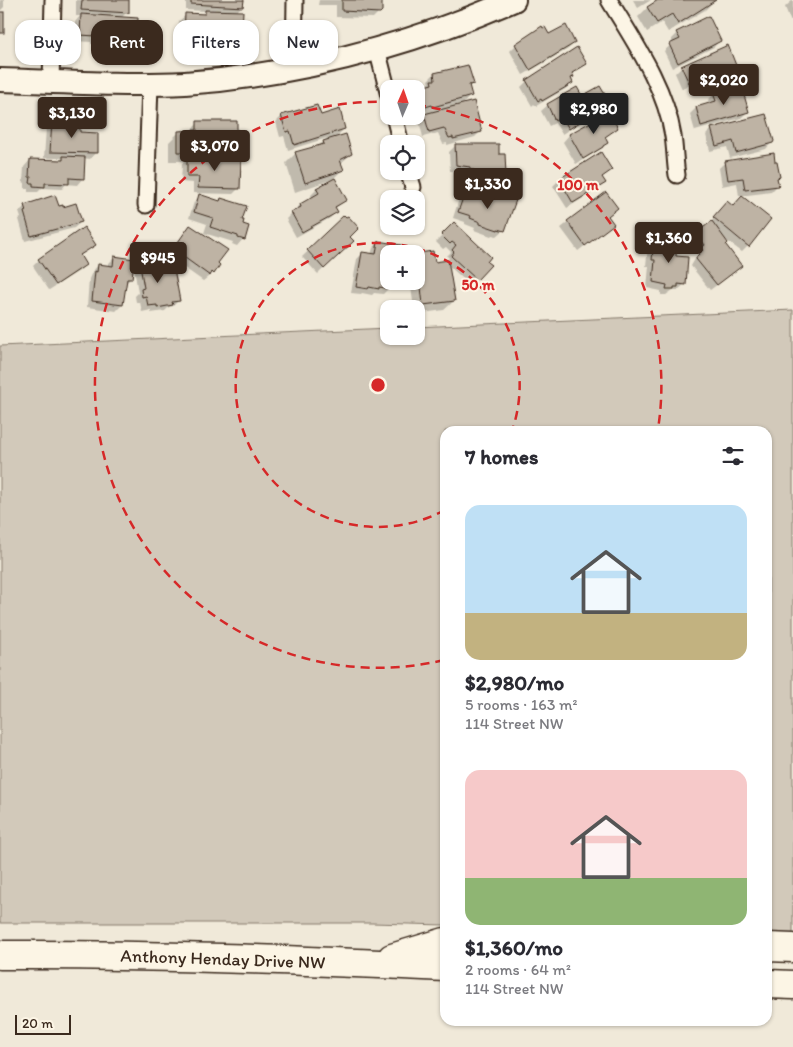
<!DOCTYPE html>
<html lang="en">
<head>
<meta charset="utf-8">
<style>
	:root { --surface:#fff; --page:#f7f7f7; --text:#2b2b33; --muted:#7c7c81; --accent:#3b2a1e }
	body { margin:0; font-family:Itim,sans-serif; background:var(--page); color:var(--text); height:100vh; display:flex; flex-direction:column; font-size:19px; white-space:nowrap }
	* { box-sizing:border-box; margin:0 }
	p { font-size:16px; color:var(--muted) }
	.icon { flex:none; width:28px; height:28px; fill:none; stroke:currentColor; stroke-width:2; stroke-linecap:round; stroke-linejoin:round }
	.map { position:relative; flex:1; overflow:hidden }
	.side { position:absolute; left:440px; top:426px; width:332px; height:600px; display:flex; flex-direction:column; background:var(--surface); border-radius:15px; box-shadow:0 1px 4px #0004 }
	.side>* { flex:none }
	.guide { position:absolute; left:15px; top:20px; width:350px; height:45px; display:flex; gap:10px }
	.needle { width:32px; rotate:2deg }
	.controls { position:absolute; left:380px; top:80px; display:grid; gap:10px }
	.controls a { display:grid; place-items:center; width:45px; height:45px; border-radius:10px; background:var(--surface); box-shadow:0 1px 4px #0004; font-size:25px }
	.scale { position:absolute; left:15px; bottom:12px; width:56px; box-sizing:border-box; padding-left:5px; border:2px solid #3b2a1e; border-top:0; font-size:14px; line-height:18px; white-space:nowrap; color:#3b2a1e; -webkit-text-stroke:4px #fcf5e5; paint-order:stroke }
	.price { position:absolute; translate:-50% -42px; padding:0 11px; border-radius:5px; background:var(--accent); color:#fff; font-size:16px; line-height:32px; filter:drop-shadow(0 1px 2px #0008) }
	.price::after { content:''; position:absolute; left:50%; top:30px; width:15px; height:11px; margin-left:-8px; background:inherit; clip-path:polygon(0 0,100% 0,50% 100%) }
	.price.on { background:#222; color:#fff }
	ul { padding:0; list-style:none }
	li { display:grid; align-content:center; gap:10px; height:265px; padding:0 25px }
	li span { display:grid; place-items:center; height:155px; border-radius:15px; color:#555 }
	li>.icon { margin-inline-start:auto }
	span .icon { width:90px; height:90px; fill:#fffc; stroke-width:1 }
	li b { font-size:21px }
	h2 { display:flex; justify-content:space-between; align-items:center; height:60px; padding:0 25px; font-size:21px }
	.tag { padding:0 18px; border-radius:15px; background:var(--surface); box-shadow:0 1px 4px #0004; font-size:18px; line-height:45px }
	.tag.on { background:var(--accent); color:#fff }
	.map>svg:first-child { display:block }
	.green { fill:#d2c9ba; stroke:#867a6c }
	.shadow { fill:#0003; fill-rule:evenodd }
	.building { fill:#beb3a4; stroke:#3b2a1e }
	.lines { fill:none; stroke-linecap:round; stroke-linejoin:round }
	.street-casing { stroke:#3b2a1e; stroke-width:19 }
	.secondary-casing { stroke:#3b2a1e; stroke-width:26 }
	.highway-casing { stroke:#3b2a1e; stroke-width:31 }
	.street { stroke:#fcf5e5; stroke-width:15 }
	.secondary { stroke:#fcf5e5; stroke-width:22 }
	.highway { stroke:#fcf5e5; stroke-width:28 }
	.ring { fill:none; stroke:#d62828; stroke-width:2.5; stroke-dasharray:9 6 }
	.labels { text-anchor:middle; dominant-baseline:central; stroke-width:4; stroke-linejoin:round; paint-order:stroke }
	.street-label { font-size:18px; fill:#3b2a1e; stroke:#fcf5e5 }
	.centre { fill:#d62828; stroke:#fcf5e5; stroke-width:2.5 }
	.ring-label { font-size:15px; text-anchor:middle; font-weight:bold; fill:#d62828; stroke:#fcf5e5; stroke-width:4; stroke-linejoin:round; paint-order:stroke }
</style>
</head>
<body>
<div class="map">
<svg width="793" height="1047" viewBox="0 0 793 1047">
	<rect width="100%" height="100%" fill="#f0e9d9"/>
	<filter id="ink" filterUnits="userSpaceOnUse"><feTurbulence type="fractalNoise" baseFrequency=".02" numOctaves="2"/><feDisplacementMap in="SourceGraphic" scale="10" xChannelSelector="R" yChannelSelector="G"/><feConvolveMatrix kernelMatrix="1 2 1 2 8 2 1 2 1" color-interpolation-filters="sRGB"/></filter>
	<g filter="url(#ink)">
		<polygon class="green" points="793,310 793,936 768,935 768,431 445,431 445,925 372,923 0,923 0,346 389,328 389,336 416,336 416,327"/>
		<g class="shadow">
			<polygon points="0,0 4,0 4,7 0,11"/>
			<polygon points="76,0 128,0 127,12 121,18 136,46 130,52 93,51 93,44 91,44 91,42 74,41 75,22 80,16 76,16"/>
			<polygon points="186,0 242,0 242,6 236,12 241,30 235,37 223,36 223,40 217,46 178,44 179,21 186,15 201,15 206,11 186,10"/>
			<polygon points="319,0 381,0 381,10 373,18 336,17 336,5 318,5"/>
			<polygon points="633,0 651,0 638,8"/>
			<polygon points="660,0 715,0 705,10 668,32 662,22 647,32 638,17 647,8"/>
			<polygon points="793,0 793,19 790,20 785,7"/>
			<polygon points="677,33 720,40 714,47 672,68 664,51 673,43 671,39"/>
			<polygon points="549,36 574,43 568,49 523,75 510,51 516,45"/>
			<polygon points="727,47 738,73 731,79 702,92 697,82 682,89 675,73 681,67"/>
			<polygon points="586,64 571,75 570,79 572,83 565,89 536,106 534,104 532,106 521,87 527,81"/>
			<polygon points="434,74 472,84 468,88 470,96 461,106 481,131 475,137 447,145 447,143 443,144 438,133 423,137 419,121 427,114 426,110 416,113 416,91 426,87 429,84 428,80"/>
			<polygon points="576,88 582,97 609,103 602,109 562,134 555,123 549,126 541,111 548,105"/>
			<polygon points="714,94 747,112 741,118 695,131 690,114 696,108 709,104 708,100"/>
			<polygon points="608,112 617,127 604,138 607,142 601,149 576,164 563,142 569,135"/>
			<polygon points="282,116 320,116 344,129 334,139 351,154 340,164 342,170 334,178 346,200 334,209 336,212 330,218 296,237 286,219 300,205 312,198 311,195 317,189 333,180 333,179 295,192 286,163 296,153 319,146 327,138 288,150 284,136 280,137 276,122"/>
			<polygon points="52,122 79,134 96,152 90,159 83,158 83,178 77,185 66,184 62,189 42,188 38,192 28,192 28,189 25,189 25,183 23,182 24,167 30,160 60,161 63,158 44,158 46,128"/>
			<polygon points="198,123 236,152 229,159 239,188 233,194 193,193 193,183 181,182 182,164 184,161 169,161 169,142 179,132 188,133"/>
			<polygon points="713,128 772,142 766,149 730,158 727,147 710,151 706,135"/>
			<polygon points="455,146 498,156 505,175 498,181 468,182 468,176 464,176 464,172 450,171 449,152"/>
			<polygon points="601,154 610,170 601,178 604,183 598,189 567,208 553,186 559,180"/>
			<polygon points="725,162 779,177 776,180 777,186 771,192 739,196 737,183 722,186 719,168"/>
			<polygon points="465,193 481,199 487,193 504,230 497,236 492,235 491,236 474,230 475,228 465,224 465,222 453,218 459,199"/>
			<polygon points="605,194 607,216 613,224 578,251 561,228"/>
			<polygon points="200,196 219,202 221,199 243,239 237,246 232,244 233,242 204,233 207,224 189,218 194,202"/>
			<polygon points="25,206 58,208 81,222 74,228 25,241 19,219 21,218 19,212"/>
			<polygon points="721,209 748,246 742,252 723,238 734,272 710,290 691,266 699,252 690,240 709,225"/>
			<polygon points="344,217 349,237 352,241 318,274 302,257"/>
			<polygon points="454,224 489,266 470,285 447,264 454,301 444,310 416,314 416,309 414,309 411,287 398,289 397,281 416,281 416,254 434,263 446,262 449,258 447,256 451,252 446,247 443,249 436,242"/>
			<polygon points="190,227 217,264 213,273 203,281 176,262 181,254 173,249"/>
			<polygon points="654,239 674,257 685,284 678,290 673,290 666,295 661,295 661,291 647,288 649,266 646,266 648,245"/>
			<path d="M 379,242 L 389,254 L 389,288 L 383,294 L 374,293 L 372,295 L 362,293 L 361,294 L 351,293 L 357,259 L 363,253 L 371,255 L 373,248 ZM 373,287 L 386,287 L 386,289 Z"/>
			<polygon points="94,245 80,256 85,265 79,271 49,290 33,266 39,260"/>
			<polygon points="114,258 130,279 125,284 122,305 116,311 87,307 89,279 92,272 98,265 108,267 108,264"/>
			<polygon points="140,261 160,272 179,300 173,306 169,307 165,311 151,313 151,310 142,312 140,302 136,302 135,296 138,293 134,267"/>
		</g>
		<g class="building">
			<polygon points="82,0 129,0 129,13 81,10"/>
			<polygon points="191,0 244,0 243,7 191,4"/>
			<polygon points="342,0 382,0 382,11 380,13 342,11"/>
			<polygon points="658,0 716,0 678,24 672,14 657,23 647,7"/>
			<polygon points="205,10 243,11 242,31 225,30 224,40 184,38 185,13 205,14"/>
			<rect x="0" y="12" width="4" height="21"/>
			<polygon points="81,14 138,18 137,47 99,45 99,38 96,38 96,36 80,35"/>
			<polygon points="709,16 721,41 678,63 669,44 680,39 676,32"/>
			<polygon points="566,25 575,43 530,70 515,44 542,26 543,28 545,27 549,34"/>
			<polygon points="728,45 739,73 708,87 704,76 689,83 681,66"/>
			<polygon points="577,47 587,64 572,73 574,77 571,78 573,83 542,101 541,99 538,101 526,80"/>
			<polygon points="468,65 474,84 469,85 472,96 433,107 432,105 422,108 417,88 432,84 431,80 435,80 434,73"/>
			<polygon points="741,85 749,112 701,126 696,107 716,101 713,93"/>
			<polygon points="600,86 610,103 569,129 562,117 555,121 547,104 577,87 582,96"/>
			<polygon points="474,101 482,132 453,139 453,137 449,138 444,128 429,132 424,114"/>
			<polygon points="317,105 321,115 340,109 345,129 294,145 290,131 286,132 281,115"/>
			<polygon points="608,110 618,128 605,137 608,143 603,146 603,147 583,159 569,134 598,118 597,116"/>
			<polygon points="766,114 774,141 773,143 736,153 733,141 716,146 711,128"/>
			<polygon points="52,121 80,122 80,132 98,133 98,153 50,152"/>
			<polygon points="197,121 237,121 237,152 178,152 178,131 197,130"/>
			<polygon points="346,134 352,154 340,160 344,170 305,183 295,152 324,144 323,141"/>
			<polygon points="455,144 499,144 499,154 505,154 506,175 474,176 474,170 470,170 470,167 456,165"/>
			<polygon points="601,152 612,170 602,177 606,183 573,203 559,179"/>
			<polygon points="774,153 775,162 777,162 780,177 777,178 779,186 745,190 743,178 728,180 725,161"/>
			<polygon points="63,156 85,157 84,179 69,178 69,184 45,183 45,187 33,186 33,183 30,183 31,177 29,177 30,159 63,160"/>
			<polygon points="187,156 241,158 240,189 198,188 199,177 187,177"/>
			<polygon points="335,178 347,200 335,207 338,212 302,232 291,212 301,207 300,204 319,193 316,188"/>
			<polygon points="465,192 484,199 486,192 493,194 494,192 503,195 502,197 516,200 505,231 498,229 498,230 480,224 480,222 470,218 471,216 458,212"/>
			<polygon points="606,192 618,208 608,216 614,224 585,246 567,221"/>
			<polygon points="199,194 220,201 221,198 247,206 242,220 244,220 243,224 249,226 245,240 238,238 238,236 210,227 213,218 194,212"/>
			<polygon points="55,195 59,206 63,205 63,207 76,203 82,222 31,236 24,212 26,211 24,205"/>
			<polygon points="742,196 771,219 749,247 713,217 727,201 733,206"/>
			<polygon points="344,215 346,217 348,216 359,228 350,237 354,241 324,269 307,250"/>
			<polygon points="712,221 728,243 726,245 742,266 717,285 696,259 697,256 703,250 701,248 705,245 696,233"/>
			<polygon points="454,222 491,257 487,262 491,265 477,280 451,256 454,252 452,250 456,245 452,242 450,244 441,235"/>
			<polygon points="190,225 228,250 218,263 220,265 214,274 212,272 210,276 181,255 186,248 178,242"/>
			<polygon points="84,227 96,245 80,255 86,265 56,285 38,259"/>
			<polygon points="654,238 677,240 676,256 688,257 686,285 678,284 678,287 674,287 674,289 666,289 667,285 653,282 655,260 652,260"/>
			<polygon points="378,241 401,245 399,254 389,254 389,281 391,281 390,289 379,287 379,289 369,287 368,289 356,287 362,252 376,254"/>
			<polygon points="433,251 435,262 448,260 455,301 423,305 420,278 416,279 416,254 412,254"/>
			<polygon points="114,256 134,259 132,279 127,279 123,305 92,301 95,271 97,272 98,264 113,266"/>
			<polygon points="158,257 161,271 174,269 180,301 172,302 173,305 157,308 157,305 148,306 146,296 142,297 141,289 144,288 139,260"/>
		</g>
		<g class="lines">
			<defs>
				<g id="street">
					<path d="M 609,0 C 635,43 665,86 673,136 C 675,149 675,162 677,175"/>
					<polyline points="377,49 389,96"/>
					<polyline points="294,68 295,0"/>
					<polyline points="51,82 53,0"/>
					<polyline points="394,116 401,144"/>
					<polyline points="408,171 413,187"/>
					<polyline points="146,205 150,84"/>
				</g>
				<path id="secondary" d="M 0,80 C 62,82 124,86 185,83 C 298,75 410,45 514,0"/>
				<g id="highway">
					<polyline points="768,947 793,948"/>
					<path d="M 0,955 C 148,954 297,960 445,967"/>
					<polyline points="392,958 445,942"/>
					<polyline points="768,984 793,985"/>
				</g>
			</defs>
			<use href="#street" class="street-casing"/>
			<use href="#secondary" class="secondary-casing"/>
			<use href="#highway" class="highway-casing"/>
			<use href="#street" class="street"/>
			<use href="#secondary" class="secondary"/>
			<use href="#highway" class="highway"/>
		</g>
	</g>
	<g class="ring">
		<path d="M445 510A142 142 0 1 1 512 431"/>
		<path d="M444 660A283 283 0 1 1 388 102M417 105A283 283 0 0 1 658 429"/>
	</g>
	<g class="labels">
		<g class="street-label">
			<text transform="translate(223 959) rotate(2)">Anthony Henday Drive NW</text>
		</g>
	</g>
	<circle cx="378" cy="385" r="8" class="centre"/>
	<g class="ring-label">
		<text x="578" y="190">100 m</text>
		<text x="478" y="290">50 m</text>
	</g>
</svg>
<div class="controls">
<a><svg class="needle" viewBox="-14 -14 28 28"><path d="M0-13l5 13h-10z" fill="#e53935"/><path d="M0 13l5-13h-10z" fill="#7c7c81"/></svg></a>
<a><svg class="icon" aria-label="locate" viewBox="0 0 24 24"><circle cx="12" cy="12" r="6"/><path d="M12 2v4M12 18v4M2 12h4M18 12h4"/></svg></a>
<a><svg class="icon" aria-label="layers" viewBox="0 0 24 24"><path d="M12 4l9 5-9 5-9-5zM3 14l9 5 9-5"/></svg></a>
<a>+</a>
<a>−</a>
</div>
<div class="scale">20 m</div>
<b class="price" style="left:724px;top:106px">$2,020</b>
<b class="price on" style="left:594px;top:135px">$2,980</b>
<b class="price" style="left:72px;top:139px">$3,130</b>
<b class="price" style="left:215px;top:172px">$3,070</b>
<b class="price" style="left:488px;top:210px">$1,330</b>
<b class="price" style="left:669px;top:264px">$1,360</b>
<b class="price" style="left:158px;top:284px">$945</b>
<div class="guide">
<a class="tag">Buy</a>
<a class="tag on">Rent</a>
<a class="tag">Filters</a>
<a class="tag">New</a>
</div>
<section class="side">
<h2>7 homes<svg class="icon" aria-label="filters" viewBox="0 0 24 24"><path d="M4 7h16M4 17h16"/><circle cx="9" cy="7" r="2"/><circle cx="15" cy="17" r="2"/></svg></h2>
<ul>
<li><span style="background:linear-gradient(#bfe0f5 70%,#c2b280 0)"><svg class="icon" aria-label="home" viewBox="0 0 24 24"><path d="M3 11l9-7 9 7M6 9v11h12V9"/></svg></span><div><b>$2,980/mo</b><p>5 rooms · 163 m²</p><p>114 Street NW</p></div></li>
<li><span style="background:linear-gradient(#f6c9c9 70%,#8fb573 0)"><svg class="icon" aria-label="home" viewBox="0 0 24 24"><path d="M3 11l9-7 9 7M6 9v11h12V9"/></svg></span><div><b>$1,360/mo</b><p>2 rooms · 64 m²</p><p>114 Street NW</p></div></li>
</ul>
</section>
</div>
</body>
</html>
